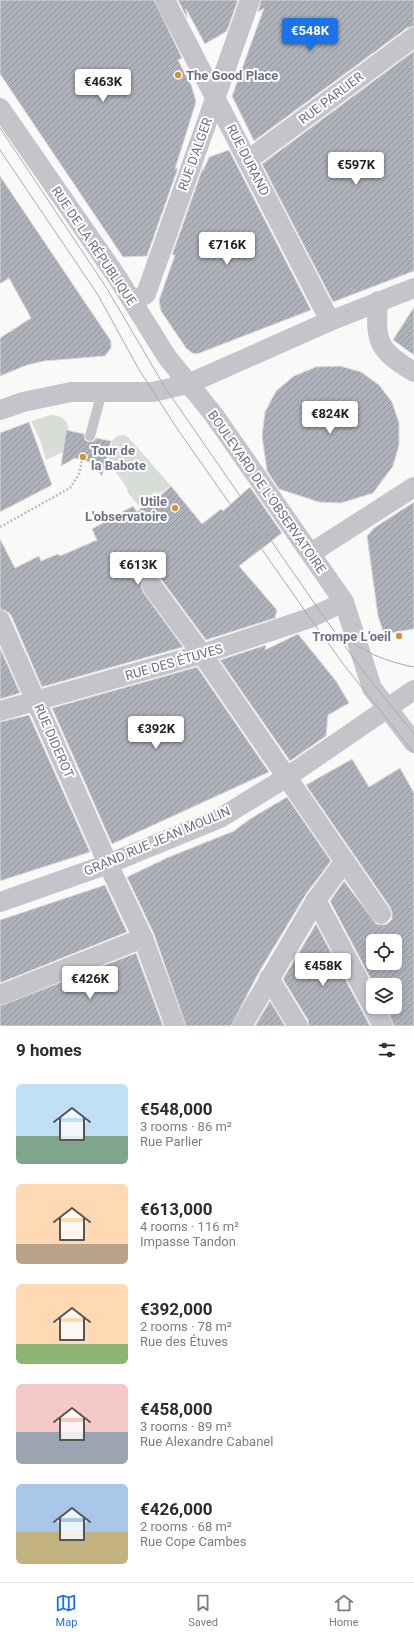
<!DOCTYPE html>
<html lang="en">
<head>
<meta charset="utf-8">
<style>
	:root { --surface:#fff; --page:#f7f7f7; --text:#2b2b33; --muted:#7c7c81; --line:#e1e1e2; --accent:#1a73e8 }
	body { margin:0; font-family:Roboto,sans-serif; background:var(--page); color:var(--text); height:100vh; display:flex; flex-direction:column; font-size:15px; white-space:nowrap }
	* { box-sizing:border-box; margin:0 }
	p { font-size:13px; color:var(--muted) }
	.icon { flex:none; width:22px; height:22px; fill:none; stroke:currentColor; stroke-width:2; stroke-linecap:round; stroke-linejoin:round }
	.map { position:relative; height:1026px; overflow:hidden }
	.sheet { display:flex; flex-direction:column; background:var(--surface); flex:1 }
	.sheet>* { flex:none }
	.buttons { position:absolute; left:366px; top:934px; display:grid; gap:8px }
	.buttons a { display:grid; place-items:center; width:36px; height:36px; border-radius:6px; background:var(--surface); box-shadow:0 2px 6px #0003; font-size:20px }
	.price { position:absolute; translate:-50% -34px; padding:0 9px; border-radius:4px; background:#fff; color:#222; font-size:13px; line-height:26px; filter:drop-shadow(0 1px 2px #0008) }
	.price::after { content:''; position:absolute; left:50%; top:24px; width:12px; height:9px; margin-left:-6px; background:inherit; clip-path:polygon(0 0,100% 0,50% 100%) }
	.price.on { background:var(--accent); color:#fff }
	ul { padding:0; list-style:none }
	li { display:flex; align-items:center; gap:12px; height:100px; padding:0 16px }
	li span { display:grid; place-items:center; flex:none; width:112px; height:80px; border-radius:6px; color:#555 }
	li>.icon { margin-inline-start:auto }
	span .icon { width:48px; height:48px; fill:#fffc; stroke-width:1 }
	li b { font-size:17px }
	h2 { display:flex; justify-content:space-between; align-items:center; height:48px; padding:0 16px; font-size:17px }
	.dock { display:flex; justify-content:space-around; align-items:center; height:56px; border-top:1px solid var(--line); background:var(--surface); font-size:11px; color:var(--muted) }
	.dock a { display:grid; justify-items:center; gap:2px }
	.dock .on { color:var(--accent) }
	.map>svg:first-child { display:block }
	.grass { fill:#d8ded7 }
	.building { fill:url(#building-hatch); stroke:#dbdbda; fill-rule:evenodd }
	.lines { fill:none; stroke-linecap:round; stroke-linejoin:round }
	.path { stroke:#bcbdc1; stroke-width:2.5; stroke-dasharray:2 2; stroke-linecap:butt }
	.lane { stroke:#c4c5cb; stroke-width:10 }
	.street { stroke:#c4c5cb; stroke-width:20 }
	.tram { stroke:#a8a9b1; stroke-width:1 }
	.poi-dot { fill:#d19340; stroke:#fff; stroke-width:1.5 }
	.labels { text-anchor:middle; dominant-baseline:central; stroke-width:4; stroke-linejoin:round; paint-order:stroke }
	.poi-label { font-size:13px; font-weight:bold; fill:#6c7185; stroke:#fff; text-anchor:start }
	.street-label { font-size:13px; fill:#6c7185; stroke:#fff }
</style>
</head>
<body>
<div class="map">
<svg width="414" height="1026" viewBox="0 0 414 1026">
	<defs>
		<pattern id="building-hatch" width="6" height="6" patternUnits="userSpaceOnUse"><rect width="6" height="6" fill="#b0b2bb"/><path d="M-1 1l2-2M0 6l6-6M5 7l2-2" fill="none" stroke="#93959e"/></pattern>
	</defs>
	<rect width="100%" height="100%" fill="#f9f9f8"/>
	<g class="grass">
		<path d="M 51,415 C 61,415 67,420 69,429 L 66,431 L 65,451 L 46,460 L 40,440 L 31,421 Z"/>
		<polygon points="123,435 128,437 171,486 160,493 155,492 139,506 128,493 127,488 108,461 112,445 111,442 117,436"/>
	</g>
	<g class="building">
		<polygon points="0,0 154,0 182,58 178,60 192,87 196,102 175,169 178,168 147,256 123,257 0,74"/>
		<polygon points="178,0 238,0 227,31 205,44 186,9 187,18"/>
		<polygon points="261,0 414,0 414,26 407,28 254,141 232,96 264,8 258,12"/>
		<polygon points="414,51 414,271 333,302 262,164"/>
		<polygon points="229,150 311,310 197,354 192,353 186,348 161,311 159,300 175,255 172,255 203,167 203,171 209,157"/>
		<polygon points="0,176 111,341 111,348 105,356 44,361 27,365 0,376 0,338 31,318 9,278 0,284"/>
		<polygon points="414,307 414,355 393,340"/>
		<polygon points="340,366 361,372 379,385 392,402 399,423 399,445 393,466 373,493 341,503 319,502 279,489 267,471 262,436 265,412 276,391 294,376 316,367"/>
		<polygon points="29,422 52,485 0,512 0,433"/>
		<polygon points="66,430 84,434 85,440 89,442 94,441 96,438 111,441 102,476 92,463 75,458 61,466"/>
		<polygon points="171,486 202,524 221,509 223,511 250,487 282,533 239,566 277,610 275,618 206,640 161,579 156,575 150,575 142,581 141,587 143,592 183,647 42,687 11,615 6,611 0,609 0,539 15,568 39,556 41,561 58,554 60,556 97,540 92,529 133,506 137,512 157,493 160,496"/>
		<polygon points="414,502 414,629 384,634 378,616 367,536 374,528"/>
		<polygon points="298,634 336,681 349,703 328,715 326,736 290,761 220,660 266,645 265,650"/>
		<polygon points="0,648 20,693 0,699"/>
		<polygon points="197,667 269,772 112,844 52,708"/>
		<polygon points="29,715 90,852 0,881 0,722"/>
		<path d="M 352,759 L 369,787 L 400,768 L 414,793 L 414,1026 L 394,1026 L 386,1007 L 395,1007 L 395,985 L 374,985 L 330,901 L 344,881 L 376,924 L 382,925 L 387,924 L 392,919 L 392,913 L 390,907 L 306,785 ZM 373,941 L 395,941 L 395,963 L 373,963 Z"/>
		<polygon points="287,797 331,861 306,894 259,972 231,1026 186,1026 154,934 127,877 169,857 234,831 250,819"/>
		<polygon points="105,885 127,932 0,983 0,920"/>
		<polygon points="316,924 370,1026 309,1026 308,1020 283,979"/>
		<polygon points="136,953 163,1026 0,1026 0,1006"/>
		<polygon points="270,1001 285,1026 255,1026"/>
	</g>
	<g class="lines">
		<polyline class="path" points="0,527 70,488 79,474 82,460"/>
		<polyline class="lane" points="90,436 102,392"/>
		<g class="street">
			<polyline points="165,0 330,321"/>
			<polyline points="0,108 117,277 167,357 214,415 344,602 372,688 414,743"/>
			<polyline points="248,160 414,37"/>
			<path d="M 378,301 C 375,343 378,350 414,372"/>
			<polyline points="133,302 146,294 250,0"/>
			<polyline points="0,410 23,402 71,392 153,392 188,384 330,321 414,288"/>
			<polyline points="311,553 414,487"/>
			<polyline points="152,586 202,654 381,914"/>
			<polyline points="0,620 108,864 143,938 175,1026"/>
			<polyline points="0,711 202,654 310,618 344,602"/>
			<polyline points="316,900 383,1026"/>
			<polyline points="0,902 108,864 220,818 287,777 414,690"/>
			<polyline points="269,978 298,1026"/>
			<polyline points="0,995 143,938"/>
			<polyline points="242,1026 316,900 345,861"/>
		</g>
		<g class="tram">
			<polyline points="0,128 106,287 166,389 324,617 366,675 414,734"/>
			<polyline points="0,150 98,295 138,368 176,427 310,618 344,665 414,753"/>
			<path d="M 341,633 C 361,652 387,662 414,667"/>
		</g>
	</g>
	<g class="poi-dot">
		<circle cx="178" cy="75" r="4"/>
		<circle cx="83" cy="457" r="4"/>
		<circle cx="175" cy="508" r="4"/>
		<circle cx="399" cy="636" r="4"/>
	</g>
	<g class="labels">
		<g class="poi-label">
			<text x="186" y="75">The Good Place</text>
			<text x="91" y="450">Tour de<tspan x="91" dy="15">la Babote</tspan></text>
			<text x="167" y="501" text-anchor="end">Utile<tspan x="167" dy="15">L'observatoire</tspan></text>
			<text x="391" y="636" text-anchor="end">Trompe L’oeil</text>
		</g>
		<g class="street-label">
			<text transform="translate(331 98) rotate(-37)">RUE PARLIER</text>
			<text transform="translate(195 154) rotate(-70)">RUE D'ALGER</text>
			<text transform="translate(248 160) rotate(63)">RUE DURAND</text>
			<text transform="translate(94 246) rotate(56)">RUE DE LA RÉPUBLIQUE</text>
			<text transform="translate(267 492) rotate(55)">BOULEVARD DE L'OBSERVATOIRE</text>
			<text transform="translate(174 662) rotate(-16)">RUE DES ÉTUVES</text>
			<text transform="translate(54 741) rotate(66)">RUE DIDEROT</text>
			<text transform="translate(157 841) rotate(-23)">GRAND RUE JEAN MOULIN</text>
		</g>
	</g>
</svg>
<div class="buttons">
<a><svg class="icon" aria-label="locate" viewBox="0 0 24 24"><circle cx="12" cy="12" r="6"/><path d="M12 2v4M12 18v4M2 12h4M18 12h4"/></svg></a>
<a><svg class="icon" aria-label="layers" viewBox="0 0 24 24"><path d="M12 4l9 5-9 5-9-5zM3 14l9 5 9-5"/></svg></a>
</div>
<b class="price on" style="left:310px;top:52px">€548K</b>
<b class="price" style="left:103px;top:103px">€463K</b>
<b class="price" style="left:356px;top:186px">€597K</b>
<b class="price" style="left:227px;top:266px">€716K</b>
<b class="price" style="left:330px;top:435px">€824K</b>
<b class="price" style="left:138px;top:586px">€613K</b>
<b class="price" style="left:156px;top:750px">€392K</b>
<b class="price" style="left:323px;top:987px">€458K</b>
<b class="price" style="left:90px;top:1000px">€426K</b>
</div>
<section class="sheet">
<h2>9 homes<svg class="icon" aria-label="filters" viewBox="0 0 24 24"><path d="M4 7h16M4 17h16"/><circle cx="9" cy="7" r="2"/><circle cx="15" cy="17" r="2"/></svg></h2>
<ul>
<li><span style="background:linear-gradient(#bfe0f5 65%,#7fa58c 0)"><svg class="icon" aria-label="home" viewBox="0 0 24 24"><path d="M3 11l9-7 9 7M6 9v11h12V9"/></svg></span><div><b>€548,000</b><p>3 rooms · 86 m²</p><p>Rue Parlier</p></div></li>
<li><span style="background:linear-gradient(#ffd9b3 75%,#b9a48a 0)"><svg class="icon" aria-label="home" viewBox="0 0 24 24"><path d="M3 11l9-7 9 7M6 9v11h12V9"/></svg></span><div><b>€613,000</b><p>4 rooms · 116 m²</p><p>Impasse Tandon</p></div></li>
<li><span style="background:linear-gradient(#ffd9b3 75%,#8fb573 0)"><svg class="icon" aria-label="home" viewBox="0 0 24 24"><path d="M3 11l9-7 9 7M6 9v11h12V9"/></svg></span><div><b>€392,000</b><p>2 rooms · 78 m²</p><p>Rue des Étuves</p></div></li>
<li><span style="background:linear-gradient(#f6c9c9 60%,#9aa5b1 0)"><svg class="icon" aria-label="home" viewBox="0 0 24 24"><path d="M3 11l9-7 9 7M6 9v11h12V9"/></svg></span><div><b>€458,000</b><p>3 rooms · 89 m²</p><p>Rue Alexandre Cabanel</p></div></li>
<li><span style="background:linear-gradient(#a9c7e8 60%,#c2b280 0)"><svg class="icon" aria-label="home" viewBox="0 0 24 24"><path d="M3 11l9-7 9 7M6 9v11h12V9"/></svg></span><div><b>€426,000</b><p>2 rooms · 68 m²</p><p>Rue Cope Cambes</p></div></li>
</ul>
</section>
<nav class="dock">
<a class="on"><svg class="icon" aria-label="map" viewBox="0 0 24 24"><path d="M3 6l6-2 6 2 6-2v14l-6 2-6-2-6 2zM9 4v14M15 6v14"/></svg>Map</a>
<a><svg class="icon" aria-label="saved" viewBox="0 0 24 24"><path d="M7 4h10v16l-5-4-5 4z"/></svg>Saved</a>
<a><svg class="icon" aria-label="home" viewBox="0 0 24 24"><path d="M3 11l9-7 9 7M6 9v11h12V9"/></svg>Home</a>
</nav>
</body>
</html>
